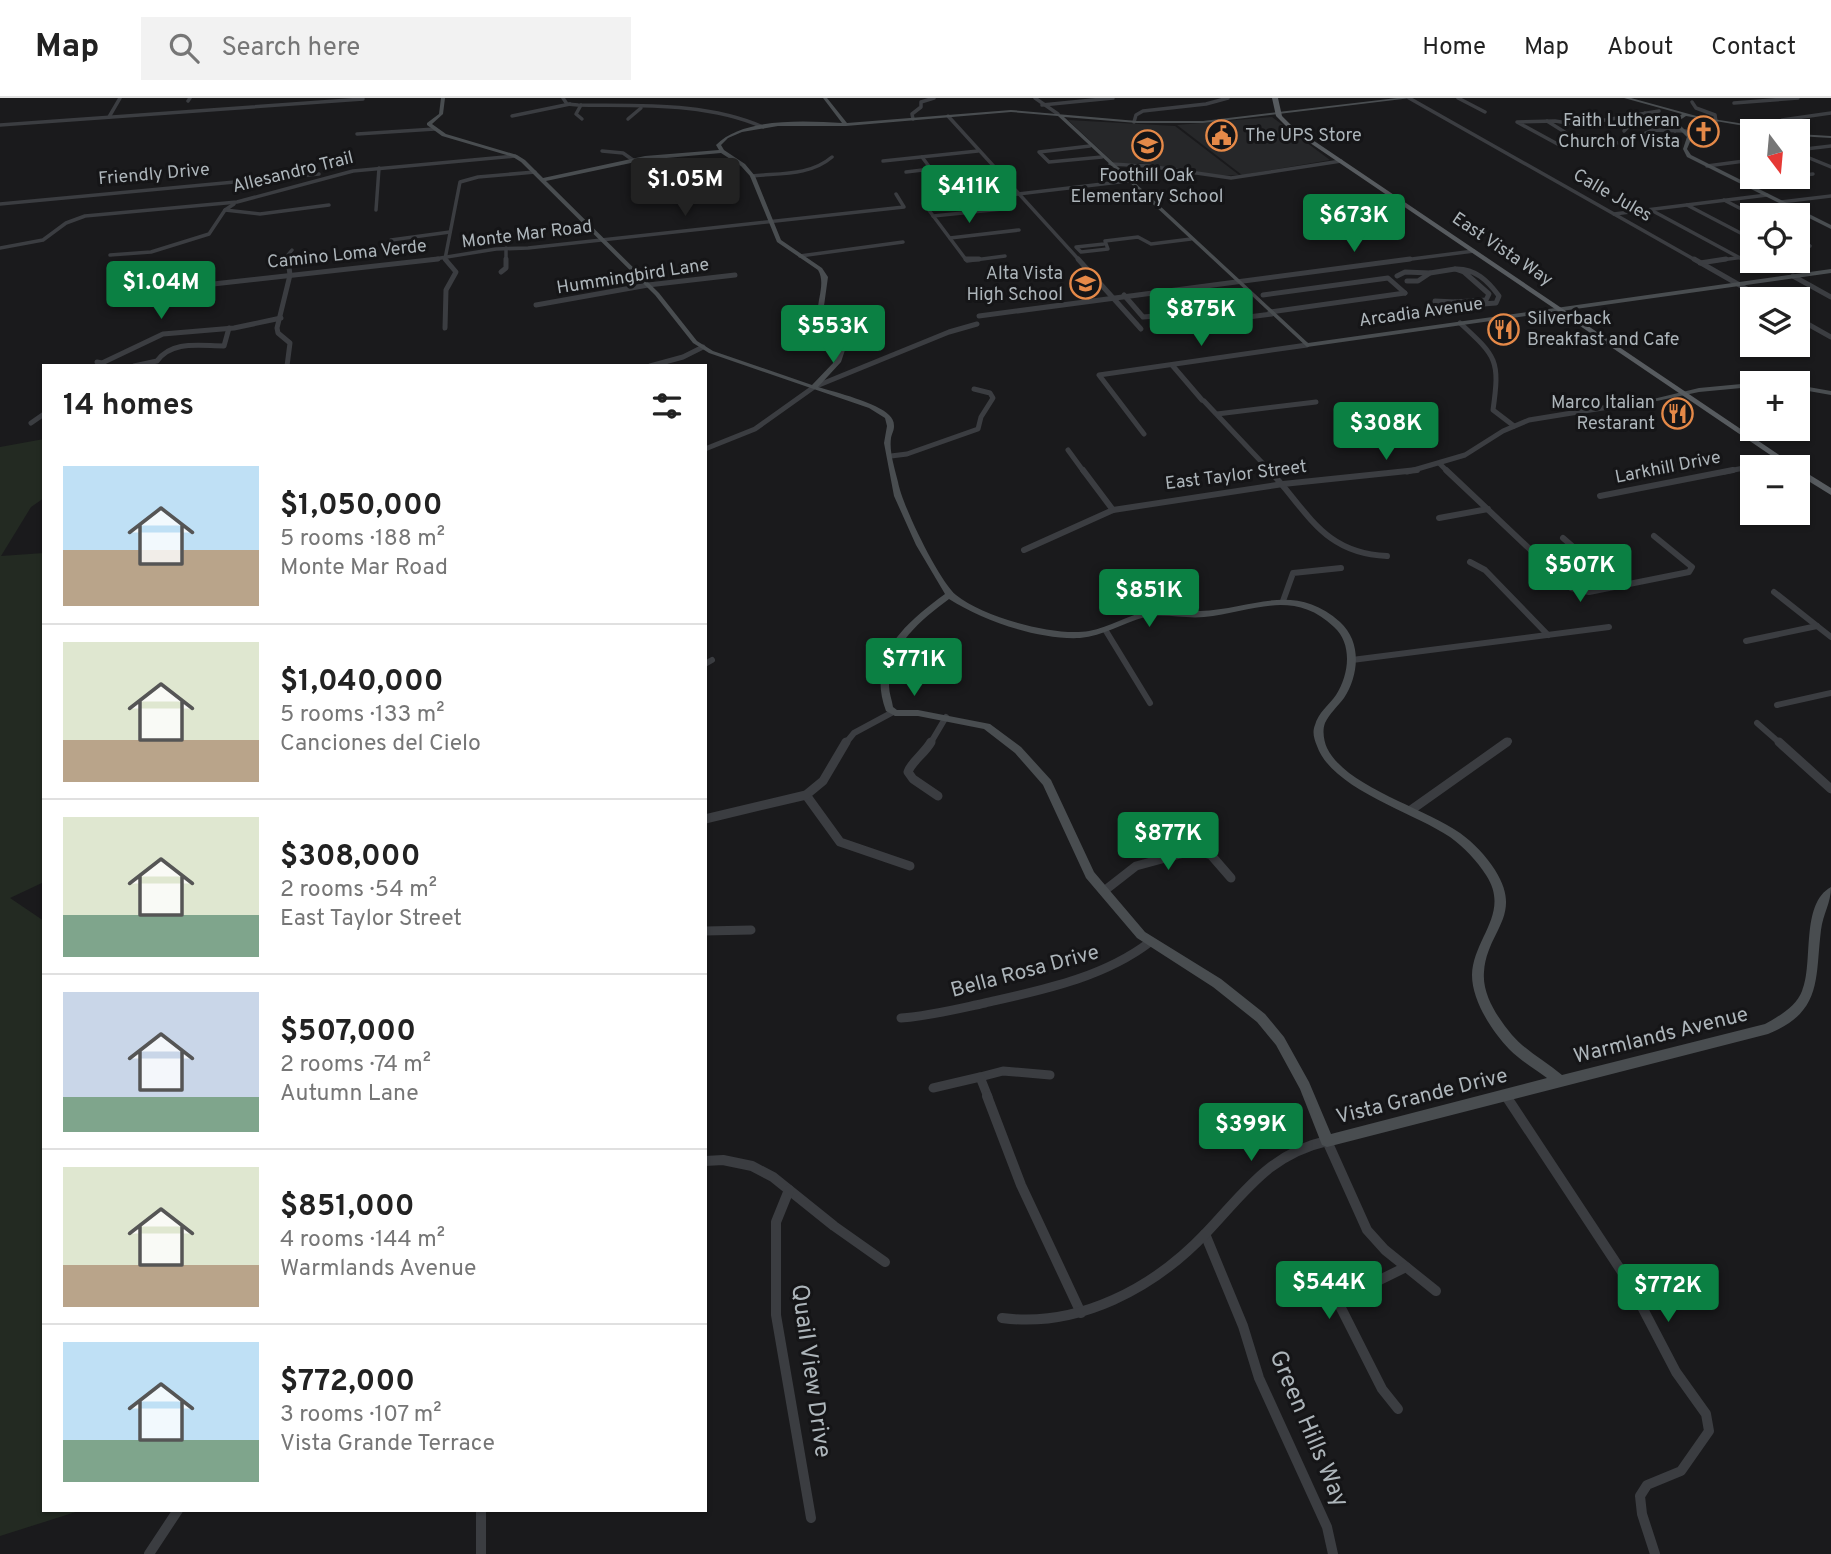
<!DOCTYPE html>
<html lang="en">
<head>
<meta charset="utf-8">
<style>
	:root { --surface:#fff; --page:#f2f2f2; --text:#222; --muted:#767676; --line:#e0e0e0; --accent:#0b8043 }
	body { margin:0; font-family:Overpass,sans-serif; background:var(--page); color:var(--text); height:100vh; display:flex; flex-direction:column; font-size:26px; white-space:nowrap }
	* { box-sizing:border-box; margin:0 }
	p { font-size:23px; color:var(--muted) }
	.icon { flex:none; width:38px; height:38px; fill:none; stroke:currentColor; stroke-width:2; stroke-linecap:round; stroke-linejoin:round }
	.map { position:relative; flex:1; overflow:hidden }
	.drawer { position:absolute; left:42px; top:266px; width:665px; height:1148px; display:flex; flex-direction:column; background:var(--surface); border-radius:0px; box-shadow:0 2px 5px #0004 }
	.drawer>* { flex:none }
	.needle { width:46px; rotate:164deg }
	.controls { position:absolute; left:1740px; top:21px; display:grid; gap:14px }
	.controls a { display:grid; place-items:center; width:70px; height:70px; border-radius:0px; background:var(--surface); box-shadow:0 2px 5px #0004; font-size:35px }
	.price { position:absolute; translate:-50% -60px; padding:0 16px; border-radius:7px; background:var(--accent); color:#fff; font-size:23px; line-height:46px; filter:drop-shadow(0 2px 4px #0008) }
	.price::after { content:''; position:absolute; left:50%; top:42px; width:21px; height:16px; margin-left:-10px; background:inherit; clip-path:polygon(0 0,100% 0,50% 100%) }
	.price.active { background:#222; color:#fff }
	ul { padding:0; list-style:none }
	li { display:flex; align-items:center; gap:21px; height:175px; padding:0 21px }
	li+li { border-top:2px solid var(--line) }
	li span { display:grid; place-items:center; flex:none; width:196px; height:140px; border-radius:0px; color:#555 }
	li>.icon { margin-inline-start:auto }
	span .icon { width:84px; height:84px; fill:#fffc; stroke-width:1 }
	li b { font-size:30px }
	h2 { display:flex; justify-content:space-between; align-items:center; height:84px; padding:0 21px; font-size:30px }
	header { display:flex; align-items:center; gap:42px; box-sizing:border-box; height:98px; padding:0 35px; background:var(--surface); border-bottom:2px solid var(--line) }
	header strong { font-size:33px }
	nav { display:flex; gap:38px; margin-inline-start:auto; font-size:24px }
	.search { width:490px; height:63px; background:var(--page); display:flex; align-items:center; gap:18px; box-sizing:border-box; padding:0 24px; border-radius:0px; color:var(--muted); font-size:26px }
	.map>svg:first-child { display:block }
	.built { fill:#262729 }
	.green { fill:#232a22 }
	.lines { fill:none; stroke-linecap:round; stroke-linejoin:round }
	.street-far4 { stroke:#3b3d41; stroke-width:3.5 }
	.street-far3 { stroke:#3b3d41; stroke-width:5 }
	.street-far2 { stroke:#3b3d41; stroke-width:6 }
	.street-far1 { stroke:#3b3d41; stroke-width:9 }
	.street { stroke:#3b3d41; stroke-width:10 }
	.secondary { fill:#494d50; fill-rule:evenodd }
	.primary { fill:#575b5f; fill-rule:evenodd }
	.labels { text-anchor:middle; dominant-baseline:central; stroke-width:6; stroke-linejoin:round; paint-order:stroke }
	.far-poi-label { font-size:18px; fill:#adb5ba; stroke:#151517; text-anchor:end }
	.far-street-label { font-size:18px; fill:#adb5ba; stroke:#151517 }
	.street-label { font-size:21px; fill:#adb5ba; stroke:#151517 }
	.near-street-label { font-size:24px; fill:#adb5ba; stroke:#151517 }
</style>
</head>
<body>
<header>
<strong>Map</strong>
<div class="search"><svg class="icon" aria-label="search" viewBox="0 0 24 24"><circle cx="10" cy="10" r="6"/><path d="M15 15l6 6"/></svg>Search here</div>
<nav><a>Home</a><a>Map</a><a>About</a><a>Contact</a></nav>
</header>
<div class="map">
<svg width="1831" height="1456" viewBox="0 0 1831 1456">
	<rect width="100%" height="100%" fill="#1a1a1c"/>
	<g class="built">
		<polygon points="1272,19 1330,62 1242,77 1177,27"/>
		<polygon points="1068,22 1175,28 1239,77 1216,78 1139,65 1114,65"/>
	</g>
	<polygon class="green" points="44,341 44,400 31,409 1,458 44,455 44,784 10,800 44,823 44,1412 82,1412 0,1438 0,349"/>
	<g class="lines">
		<g class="street-far4">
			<path d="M 563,0 L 567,6 L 578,7 C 640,8 706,4 763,29"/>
			<polyline points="1035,0 1058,16"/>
			<polyline points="1409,0 1697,163"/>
			<polyline points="1458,0 1485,14"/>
			<polyline points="188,3 190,0"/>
			<polyline points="1692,4 1696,10 1715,17 1716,24"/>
			<polyline points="1734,5 1798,0"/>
			<polyline points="581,7 576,16 582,21"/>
			<polyline points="1042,7 1113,0"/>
			<polyline points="1659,13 1599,23 1587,28 1555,23 1517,24 1563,49 1627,44 1652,32 1686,33"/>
			<polyline points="1645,15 1667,25 1675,33"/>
			<polyline points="512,18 570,6"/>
			<polyline points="948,18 1080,163"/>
			<polyline points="109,19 120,0"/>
			<polyline points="628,21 641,10"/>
			<polyline points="913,21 912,16 921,9 921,4 934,0"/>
			<polyline points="1547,23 1571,38 1603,39"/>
			<polyline points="1134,24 1136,17 1143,13 1206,6 1228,0"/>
			<polyline points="0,27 363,1"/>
			<polyline points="1624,33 1632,25 1626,20"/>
			<polyline points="1795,33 1782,22 1831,15"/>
			<polyline points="357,36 435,31"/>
			<polyline points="1090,48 1039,54 1049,64 1102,59"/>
			<polyline points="1797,52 1831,48"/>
			<polyline points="602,53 623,55 633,62"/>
			<polyline points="1797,55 1831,69"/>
			<polyline points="883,63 978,53"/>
			<polyline points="1110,66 1148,68 1231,80 1341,63"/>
			<polyline points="1707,68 1752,62"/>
			<polyline points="906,74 931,71 922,59"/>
			<path d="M 752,78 C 779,75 810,78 832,59"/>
			<polyline points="1797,78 1813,76"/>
			<polyline points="1743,85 1791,79"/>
			<polyline points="1724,102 1753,117"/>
			<polyline points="1781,104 1831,98"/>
			<polyline points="0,106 319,76"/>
			<polyline points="1687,107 1752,141"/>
			<polyline points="225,112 260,116 329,107"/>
			<polyline points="376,112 379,70"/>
			<polyline points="1651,112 1740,160"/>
			<polyline points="1614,116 1767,97"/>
			<polyline points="933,118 1002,111"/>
			<polyline points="950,140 1019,132"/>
			<polyline points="1797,140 1810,148 1797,152"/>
			<polyline points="391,142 450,134"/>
			<polyline points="1104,146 1076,149 1081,154 1108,151 1105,143 1138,139 1151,146 1191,141"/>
			<polyline points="0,150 43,142 66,125 85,118 237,104 353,73 515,58"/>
			<polyline points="506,150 506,163"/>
			<polyline points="110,157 151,154 209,136 225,112 234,106"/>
			<polyline points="800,158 903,144"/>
			<polyline points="1005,158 967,163 925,107 1128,83"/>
			<polyline points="288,163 287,158 292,152"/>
			<polyline points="422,163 496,151 528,150 904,109 896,96"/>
			<polyline points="447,163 445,161 460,84 478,79 535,74"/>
			<polyline points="1396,163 1474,153"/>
			<polyline points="1713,163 1752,158"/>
		</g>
		<g class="street-far3">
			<polyline points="966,161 979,161"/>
			<polyline points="1078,161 1141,231"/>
			<polyline points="1694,161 1764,201"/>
			<polyline points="1700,165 1726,161"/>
			<path d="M 1455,171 C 1475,170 1488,183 1499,198 L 1496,205 L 1457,208 L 1455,204 L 1486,202 L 1489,196 L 1464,174 Z"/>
			<polyline points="501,174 506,170 506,161"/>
			<polyline points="1397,178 1405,174 1430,175"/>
			<polyline points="1793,178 1831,199"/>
			<polyline points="1407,183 1418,183 1430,175 1455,171"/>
			<polyline points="168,191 438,161"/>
			<polyline points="1124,197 1143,219 1179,216 1159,193"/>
			<polyline points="1263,197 1388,180 1405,195"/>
			<polyline points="1435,203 1455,204"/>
			<polyline points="536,207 648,187 735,177"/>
			<polyline points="1270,214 1405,195"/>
			<polyline points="979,218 1410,161"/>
			<polyline points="1797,220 1831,239"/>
			<polyline points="1201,225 1272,216"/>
			<path d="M 1460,225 C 1497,259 1500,262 1493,312 L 1514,328"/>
			<polyline points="445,230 446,192 456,174 445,161"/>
			<polyline points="97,264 102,265 163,236 234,230 281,220"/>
			<polyline points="1172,267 1202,302"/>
			<path d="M 134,268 L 157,263 C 172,242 200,248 224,248 L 229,230"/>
			<polyline points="287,268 290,245 278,235 277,230 290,177 288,161"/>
			<polyline points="650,268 683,259 703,249"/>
			<polyline points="1204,303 1271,374"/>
			<polyline points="1217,316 1316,304"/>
			<polyline points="31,325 44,316"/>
			<polyline points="1144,336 1099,277 1307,247"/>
			<polyline points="705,351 755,331 814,289 949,234 977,226"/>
			<polyline points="1068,352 1084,374"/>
			<polyline points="891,358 907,356 978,331 981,319 993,300 990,295 974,291"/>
			<polyline points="1440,366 1448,374"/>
			<polyline points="1407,374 1465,357 1503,333 1529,322 1652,302"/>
			<polyline points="1724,374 1783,362"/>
		</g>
		<g class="street-far2">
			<polyline points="1083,372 1113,412"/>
			<path d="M 1269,372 C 1308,413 1322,455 1387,458"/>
			<polyline points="1446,372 1571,490 1589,494 1689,474 1692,469 1654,438"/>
			<polyline points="1600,398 1733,372"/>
			<polyline points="1439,420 1488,411"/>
			<polyline points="1563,440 1618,488"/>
			<polyline points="1024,452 1113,412 1283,386 1417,372"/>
			<polyline points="1470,464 1485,472 1548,537"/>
			<polyline points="1774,494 1831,539"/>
			<polyline points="1283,503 1293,475 1341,470"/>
			<polyline points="1106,533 1150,605"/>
			<polyline points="1746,543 1817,528"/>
			<polyline points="1352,562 1609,529"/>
			<polyline points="705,566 712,562"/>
			<polyline points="1777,607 1831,595"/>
			<polyline points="1757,625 1781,646"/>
			<polyline points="845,646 854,635 893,614"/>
			<polyline points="930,646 946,619"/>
			<polyline points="1505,646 1509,643"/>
		</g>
		<g class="street-far1">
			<path d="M 931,644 C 925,655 911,664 908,674 L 913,681 L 938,698"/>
			<polyline points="1779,644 1831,691"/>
			<polyline points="806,697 840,744 910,768"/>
			<polyline points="1411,712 1507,644"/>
			<polyline points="705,721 806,697 823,683 846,644"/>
			<polyline points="1104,793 1136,768 1195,752 1211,757 1231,780"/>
			<polyline points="705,833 751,832"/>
			<path d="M 901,920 C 930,918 957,911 985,905 C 1042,892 1103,880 1150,844"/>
			<polyline points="980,979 1003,973 1050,977"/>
			<polyline points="933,990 980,979 988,999"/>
		</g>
		<g class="street">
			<polyline points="987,998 1021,1087 1081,1215"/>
			<polyline points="1506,998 1630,1186 1676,1274 1706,1316 1709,1333 1681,1373 1647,1387 1640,1398 1642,1416 1655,1456"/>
			<polyline points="705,1063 723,1062 752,1068 773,1079 834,1128 885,1164"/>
			<polyline points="789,1092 776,1124 776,1217 811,1420"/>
			<polyline points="1205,1136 1243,1228 1259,1280 1327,1429 1333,1456"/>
			<path d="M 1002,1220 C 1079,1230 1154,1190 1206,1135 C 1245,1094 1269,1056 1327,1043 L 1367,1132 L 1385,1152 L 1436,1193"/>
			<polyline points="1398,1311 1382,1291 1340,1208 1341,1201 1406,1169"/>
			<polyline points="481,1412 481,1456"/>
			<polyline points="149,1456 178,1412"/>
		</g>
		<g class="secondary">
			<path d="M 441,0 L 445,0 L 443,16 L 432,26 L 446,36 L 517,57 L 525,62 L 543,80 L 645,58 L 719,52 L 716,47 C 743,19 806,23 842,25 L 823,0 L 827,0 L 847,25 L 1011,12 L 1137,23 L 1203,23 L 1397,0 L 1411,0 L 1203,25 L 1137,25 L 1064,19 L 1308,245 L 1831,171 L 1831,175 L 1307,249 L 1058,18 L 1011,14 L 846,28 L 778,28 L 742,34 L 728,40 L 721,47 L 724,52 L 745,66 L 755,78 L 781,142 L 822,170 L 828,179 L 823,215 L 825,221 L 850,237 L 841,264 L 818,289 C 835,294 878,305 889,317 C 892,320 894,323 894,328 C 894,333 892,335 891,340 C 889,354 895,371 898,384 C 902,407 939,483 956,497 C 983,519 1054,539 1089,533 C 1110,529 1128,517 1149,513 C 1166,510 1183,514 1200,513 C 1252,511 1294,483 1340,524 C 1362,544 1359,577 1344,600 C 1338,608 1329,616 1325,625 C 1322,633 1324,643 1327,650 C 1346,689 1425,710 1460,735 C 1474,745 1486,758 1495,772 C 1524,818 1487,832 1484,874 C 1482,897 1498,920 1512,937 C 1526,953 1545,963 1562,977 L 1765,926 C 1779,918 1796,909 1802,893 C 1814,865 1800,806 1831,789 C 1831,805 1823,816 1821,832 C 1815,880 1823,914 1768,936 L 1327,1049 L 1322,1047 L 1300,991 L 1276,947 L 1257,924 L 1213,889 L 1137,840 L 1086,780 L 1043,687 L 1015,655 L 984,631 L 918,618 L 895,618 L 886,613 C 866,559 904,526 945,496 L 916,447 L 894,398 L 884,345 L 887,328 L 885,320 L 869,310 L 709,255 L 693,245 L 655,197 L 521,64 L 513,59 L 442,38 L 427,27 L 427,25 L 439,16 ZM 721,55 L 741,68 L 750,78 L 777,144 L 818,172 C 827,187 814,206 819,222 L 844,238 L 835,263 L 812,287 L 713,253 L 697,243 L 659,195 L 546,83 L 645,62 ZM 949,501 C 984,523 1038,542 1080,540 C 1103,538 1123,525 1145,519 C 1165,515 1184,521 1204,519 C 1252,514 1293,490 1334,529 C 1353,546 1349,577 1336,597 C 1329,607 1318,615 1315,627 C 1312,634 1314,641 1317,648 C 1332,691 1413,714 1450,739 C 1464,749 1477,763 1486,777 C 1511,815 1473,840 1472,877 C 1472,903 1492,933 1509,951 C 1521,963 1535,971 1547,980 L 1331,1036 L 1309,984 L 1284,939 L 1265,916 L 1221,881 L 1145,834 L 1094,774 L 1051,682 L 1021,649 L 990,626 L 918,612 L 897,612 L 893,609 C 892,602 889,595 889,588 C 888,548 921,522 949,501 Z"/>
			<polygon points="1624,0 1631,0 1700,19 1783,32 1783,33 1774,33 1686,18 1677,24 1692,39 1687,51 1691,57 1831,127 1831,131 1687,59 1683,51 1687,39 1672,24 1682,16"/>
			<polygon points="1797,36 1831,38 1831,40 1797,38"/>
			<polygon points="1752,285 1752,289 1699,294 1652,304 1649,302 1699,290"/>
			<polygon points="1797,287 1831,293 1831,297 1797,291"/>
		</g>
		<g class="primary">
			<polygon points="1272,0 1278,0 1282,18 1292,28 1797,369 1788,369 1288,30 1276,18"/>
			<polygon points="1797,369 1831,390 1831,397 1797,376"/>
		</g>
	</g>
	<defs>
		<symbol id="church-ring" viewBox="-11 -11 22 22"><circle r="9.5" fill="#151517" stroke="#e58948" stroke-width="1.5"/><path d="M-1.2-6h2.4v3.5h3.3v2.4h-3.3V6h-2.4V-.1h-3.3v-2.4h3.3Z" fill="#e58948"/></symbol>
		<symbol id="civic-ring" viewBox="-11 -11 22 22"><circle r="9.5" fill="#151517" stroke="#e58948" stroke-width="1.5"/><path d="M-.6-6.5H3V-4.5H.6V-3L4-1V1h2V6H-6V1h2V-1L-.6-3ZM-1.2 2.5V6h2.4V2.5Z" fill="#e58948"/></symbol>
		<symbol id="school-ring" viewBox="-11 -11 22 22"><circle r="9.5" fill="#151517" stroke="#e58948" stroke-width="1.5"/><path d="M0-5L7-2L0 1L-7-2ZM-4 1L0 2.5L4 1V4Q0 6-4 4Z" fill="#e58948"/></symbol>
		<symbol id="restaurant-ring" viewBox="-11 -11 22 22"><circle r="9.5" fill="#151517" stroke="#e58948" stroke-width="1.5"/><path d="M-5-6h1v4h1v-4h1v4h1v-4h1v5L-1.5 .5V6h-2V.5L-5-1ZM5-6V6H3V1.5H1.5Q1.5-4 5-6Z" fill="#e58948"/></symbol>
	</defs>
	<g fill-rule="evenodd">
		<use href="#church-ring" x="1686" y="16" width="35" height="35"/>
		<use href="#civic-ring" x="1204" y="20" width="35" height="35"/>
		<use href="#school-ring" x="1130" y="30" width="35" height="35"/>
		<use href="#school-ring" x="1068" y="168" width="35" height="35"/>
		<use href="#restaurant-ring" x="1486" y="214" width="35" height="35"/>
		<use href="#restaurant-ring" x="1660" y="298" width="35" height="35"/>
	</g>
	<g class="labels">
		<g class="far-poi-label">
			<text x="1680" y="23">Faith Lutheran<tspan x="1680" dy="21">Church of Vista</tspan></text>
			<text x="1245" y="38" text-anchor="start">The UPS Store</text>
			<text x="1147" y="78" text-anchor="middle">Foothill Oak<tspan x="1147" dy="21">Elementary School</tspan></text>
			<text x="1063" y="176">Alta Vista<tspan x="1063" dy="21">High School</tspan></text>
			<text x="1527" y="221" text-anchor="start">Silverback<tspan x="1527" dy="21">Breakfast and Cafe</tspan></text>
			<text x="1655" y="305">Marco Italian<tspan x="1655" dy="21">Restarant</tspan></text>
		</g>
		<g class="far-street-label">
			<text transform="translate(293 75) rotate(-14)">Allesandro Trail</text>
			<text transform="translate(154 77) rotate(-5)">Friendly Drive</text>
			<text transform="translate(1612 98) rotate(30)">Calle Jules</text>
			<text transform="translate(527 137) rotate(-7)">Monte Mar Road</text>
			<text transform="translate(1502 152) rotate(34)">East Vista Way</text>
			<text transform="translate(347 157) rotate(-6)">Camino Loma Verde</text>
			<text transform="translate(633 179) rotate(-9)">Hummingbird Lane</text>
			<text transform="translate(1421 215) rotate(-8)">Arcadia Avenue</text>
			<text transform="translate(1668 370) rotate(-11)">Larkhill Drive</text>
			<text transform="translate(1236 378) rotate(-7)">East Taylor Street</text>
		</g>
		<g class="street-label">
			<text transform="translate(1025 874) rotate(-15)">Bella Rosa Drive</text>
			<text transform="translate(1661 938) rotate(-14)">Warmlands Avenue</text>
			<text transform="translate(1422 999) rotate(-14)">Vista Grande Drive</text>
		</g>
		<g class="near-street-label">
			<text transform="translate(810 1273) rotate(82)">Quail View Drive</text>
			<text transform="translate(1308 1331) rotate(67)">Green Hills Way</text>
		</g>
	</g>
</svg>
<div class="controls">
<a><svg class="needle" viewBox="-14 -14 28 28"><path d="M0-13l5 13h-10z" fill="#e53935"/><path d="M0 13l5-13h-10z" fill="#767676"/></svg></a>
<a><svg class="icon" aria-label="locate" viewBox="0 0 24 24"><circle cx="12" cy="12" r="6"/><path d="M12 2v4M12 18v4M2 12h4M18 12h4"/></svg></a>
<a><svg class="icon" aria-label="layers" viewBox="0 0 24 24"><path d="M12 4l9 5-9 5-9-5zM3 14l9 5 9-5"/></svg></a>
<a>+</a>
<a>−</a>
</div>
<b class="price active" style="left:685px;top:120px">$1.05M</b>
<b class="price" style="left:969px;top:127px">$411K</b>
<b class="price" style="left:1354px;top:156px">$673K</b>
<b class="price" style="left:161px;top:223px">$1.04M</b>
<b class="price" style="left:1201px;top:250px">$875K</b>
<b class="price" style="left:833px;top:267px">$553K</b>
<b class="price" style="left:1386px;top:364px">$308K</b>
<b class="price" style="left:1580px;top:506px">$507K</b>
<b class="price" style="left:1149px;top:531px">$851K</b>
<b class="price" style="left:914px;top:600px">$771K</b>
<b class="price" style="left:1168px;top:774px">$877K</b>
<b class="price" style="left:1251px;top:1065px">$399K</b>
<b class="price" style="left:1329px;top:1223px">$544K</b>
<b class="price" style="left:1668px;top:1226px">$772K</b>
<section class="drawer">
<h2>14 homes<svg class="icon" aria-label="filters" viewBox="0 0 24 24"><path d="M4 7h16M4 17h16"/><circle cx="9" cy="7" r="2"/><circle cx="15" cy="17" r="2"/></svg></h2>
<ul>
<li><span style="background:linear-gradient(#bfe0f5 60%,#b9a48a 0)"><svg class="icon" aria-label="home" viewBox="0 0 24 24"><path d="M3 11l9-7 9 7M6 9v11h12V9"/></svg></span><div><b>$1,050,000</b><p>5 rooms · 188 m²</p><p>Monte Mar Road</p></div></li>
<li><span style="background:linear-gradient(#dfe7d0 70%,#b9a48a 0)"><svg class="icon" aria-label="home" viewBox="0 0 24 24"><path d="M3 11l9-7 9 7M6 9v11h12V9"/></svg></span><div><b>$1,040,000</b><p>5 rooms · 133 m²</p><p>Canciones del Cielo</p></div></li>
<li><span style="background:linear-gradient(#dfe7d0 70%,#7fa58c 0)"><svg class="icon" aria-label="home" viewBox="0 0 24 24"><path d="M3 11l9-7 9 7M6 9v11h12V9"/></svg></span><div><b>$308,000</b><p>2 rooms · 54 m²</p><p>East Taylor Street</p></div></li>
<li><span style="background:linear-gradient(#c9d6e8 75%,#7fa58c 0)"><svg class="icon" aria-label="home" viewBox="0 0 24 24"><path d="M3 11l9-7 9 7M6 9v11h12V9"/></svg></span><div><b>$507,000</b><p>2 rooms · 74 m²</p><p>Autumn Lane</p></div></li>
<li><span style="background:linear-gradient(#dfe7d0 70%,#b9a48a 0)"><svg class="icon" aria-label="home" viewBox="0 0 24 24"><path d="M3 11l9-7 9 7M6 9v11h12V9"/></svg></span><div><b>$851,000</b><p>4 rooms · 144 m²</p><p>Warmlands Avenue</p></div></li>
<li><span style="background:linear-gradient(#bfe0f5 70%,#7fa58c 0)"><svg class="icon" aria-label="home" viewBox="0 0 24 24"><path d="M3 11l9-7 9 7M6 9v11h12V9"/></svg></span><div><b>$772,000</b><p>3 rooms · 107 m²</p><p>Vista Grande Terrace</p></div></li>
</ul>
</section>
</div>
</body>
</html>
